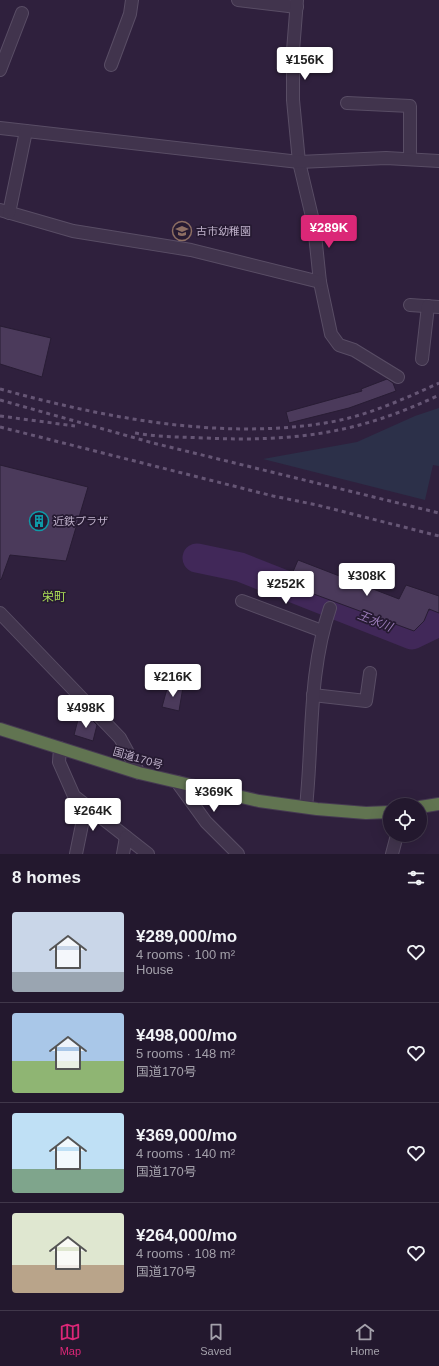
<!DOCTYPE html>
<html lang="en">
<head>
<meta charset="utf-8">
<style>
	:root { --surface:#23182e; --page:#2b2136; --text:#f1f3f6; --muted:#a3a0aa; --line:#40374a; --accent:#db2777 }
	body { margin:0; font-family:Helvetica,"Noto Sans JP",sans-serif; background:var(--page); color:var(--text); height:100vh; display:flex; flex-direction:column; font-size:15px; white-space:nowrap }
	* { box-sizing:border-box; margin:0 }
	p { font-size:13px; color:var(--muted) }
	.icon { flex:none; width:22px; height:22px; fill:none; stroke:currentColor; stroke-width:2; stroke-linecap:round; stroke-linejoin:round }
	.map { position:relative; height:854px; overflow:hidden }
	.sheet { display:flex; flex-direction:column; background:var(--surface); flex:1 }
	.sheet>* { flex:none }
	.tools { position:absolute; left:383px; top:798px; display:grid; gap:8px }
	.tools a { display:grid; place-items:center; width:44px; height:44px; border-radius:50%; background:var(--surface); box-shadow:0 4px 16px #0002,0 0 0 1px var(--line); font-size:20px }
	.price { position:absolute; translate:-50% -34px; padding:0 9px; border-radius:4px; background:#fff; color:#222; font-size:13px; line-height:26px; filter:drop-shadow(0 1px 2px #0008) }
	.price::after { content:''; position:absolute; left:50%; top:24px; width:12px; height:9px; margin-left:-6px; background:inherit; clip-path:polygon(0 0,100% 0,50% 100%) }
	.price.on { background:var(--accent); color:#fff }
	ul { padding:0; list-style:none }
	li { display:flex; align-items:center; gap:12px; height:100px; padding:0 12px }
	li+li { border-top:1px solid var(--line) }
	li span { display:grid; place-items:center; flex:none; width:112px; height:80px; border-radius:4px; color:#555 }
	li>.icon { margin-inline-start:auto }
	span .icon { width:48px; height:48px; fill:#fffc; stroke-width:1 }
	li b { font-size:17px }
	h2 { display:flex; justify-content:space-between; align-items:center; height:48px; padding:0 12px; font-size:17px }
	.menu { display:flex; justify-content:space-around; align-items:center; height:56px; border-top:1px solid var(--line); background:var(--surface); font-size:11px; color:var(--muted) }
	.menu a { display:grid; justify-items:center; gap:2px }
	.menu .on { color:var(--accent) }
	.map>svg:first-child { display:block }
	.green { fill:#2c3049 }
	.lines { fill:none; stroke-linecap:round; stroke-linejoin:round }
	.river { stroke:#412859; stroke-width:29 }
	.building { fill:#4b3a5b; stroke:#281c34 }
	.minor-casing { stroke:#594d65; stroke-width:14 }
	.highway-casing { stroke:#463a52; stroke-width:14 }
	.minor { stroke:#41344d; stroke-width:12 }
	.highway { stroke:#617451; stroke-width:12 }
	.rail { stroke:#665675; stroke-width:3; stroke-dasharray:4 4; stroke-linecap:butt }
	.labels { text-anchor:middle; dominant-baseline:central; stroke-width:3.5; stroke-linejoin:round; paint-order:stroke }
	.poi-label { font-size:11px; fill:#beb0c9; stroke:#261a32; text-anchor:start }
	.street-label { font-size:11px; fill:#beb0c9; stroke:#261a32 }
	.neighbourhood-label { font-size:12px; fill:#abde56; stroke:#261a32 }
	.water-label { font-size:12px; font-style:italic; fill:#9b7cb8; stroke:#261a32 }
</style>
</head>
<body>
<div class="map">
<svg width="439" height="854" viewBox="0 0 439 854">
	<rect width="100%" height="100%" fill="#2f203d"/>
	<polygon class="green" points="439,408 439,466 433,465 425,500 263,459 357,442 415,416"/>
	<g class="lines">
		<polyline class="river" points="197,558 240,567 412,635 439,622"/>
	</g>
	<g class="building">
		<polygon points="0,326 51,338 42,377 0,364"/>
		<polygon points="387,379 393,383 396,391 349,408 289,423 286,412 362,391 361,389"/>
		<polygon points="0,465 88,487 66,561 10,555 1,580 0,579"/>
		<polygon points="298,560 399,599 406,585 439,596 439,613 429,609 424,621 414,631 292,586 298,577 292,574"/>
		<polygon points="168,685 183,687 179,711 162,707"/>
		<polygon points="79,716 92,720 97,725 93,741 74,735"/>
	</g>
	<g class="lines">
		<defs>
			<g id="minor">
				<polyline points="238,0 297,7"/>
				<polyline points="297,0 293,51 293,100 299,162 314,225 320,282 331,334 339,345 354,350 398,377"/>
				<polyline points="111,65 130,14 132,0"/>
				<polyline points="0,70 22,13"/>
				<polyline points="347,103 410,106 410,159"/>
				<polyline points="0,128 299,162 386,158 439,161"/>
				<polyline points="0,210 73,231 191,250 320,282"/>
				<polyline points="9,213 26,131"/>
				<polyline points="410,305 439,307"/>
				<polyline points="422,359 428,306"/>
				<polyline points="242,601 322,631"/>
				<polyline points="0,613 120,738 139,773"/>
				<polyline points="313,695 366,701 370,673"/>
				<polyline points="60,748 59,762 74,796 148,854"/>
				<polyline points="177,782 206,822 238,854"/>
				<path d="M 306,807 C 313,741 308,672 330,608"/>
				<polyline points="76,854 86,805"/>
				<polyline points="123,854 126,837"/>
				<polyline points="392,854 397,835"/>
			</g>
			<g id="highway">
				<polyline points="0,729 139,773 259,801 317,809 366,813 390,812"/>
				<polyline points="420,807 439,804"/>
			</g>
		</defs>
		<use href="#minor" class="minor-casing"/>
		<use href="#highway" class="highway-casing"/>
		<use href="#minor" class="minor"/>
		<use href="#highway" class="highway"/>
		<g class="rail">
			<path d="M 0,389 C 105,418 223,441 331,422 C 369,415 404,399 439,383"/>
			<polyline points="0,400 153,443 439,513"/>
			<polyline points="0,416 75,426"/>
			<polyline points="0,427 273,496 317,505 439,536"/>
			<path d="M 135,433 C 158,437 181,437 205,438 C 293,442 358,434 439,395"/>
		</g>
	</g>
	<defs>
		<symbol id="school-ring" viewBox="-11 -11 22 22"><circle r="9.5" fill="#261a32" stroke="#8d6e63" stroke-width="1.5"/><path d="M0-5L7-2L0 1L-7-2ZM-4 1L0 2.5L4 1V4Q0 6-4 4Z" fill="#8d6e63"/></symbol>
		<symbol id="building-ring" viewBox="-11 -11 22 22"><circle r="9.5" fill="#261a32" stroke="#0f9aa8" stroke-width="1.5"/><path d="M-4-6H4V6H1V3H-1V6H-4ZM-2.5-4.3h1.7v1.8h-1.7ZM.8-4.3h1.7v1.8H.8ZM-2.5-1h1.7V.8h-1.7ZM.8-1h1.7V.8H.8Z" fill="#0f9aa8"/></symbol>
	</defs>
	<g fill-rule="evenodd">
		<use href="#school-ring" x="171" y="220" width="22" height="22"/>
		<use href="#building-ring" x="28" y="510" width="22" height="22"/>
	</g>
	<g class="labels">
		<g class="poi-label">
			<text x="196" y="231">古市幼稚園</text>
			<text x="53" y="521">近鉄プラザ</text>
		</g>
		<g class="street-label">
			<text transform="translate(138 758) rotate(16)">国道170号</text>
		</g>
		<g class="neighbourhood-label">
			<text x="54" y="597">栄町</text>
		</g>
		<g class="water-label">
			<text transform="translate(375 621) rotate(22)">王水川</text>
		</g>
	</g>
</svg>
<div class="tools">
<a><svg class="icon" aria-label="locate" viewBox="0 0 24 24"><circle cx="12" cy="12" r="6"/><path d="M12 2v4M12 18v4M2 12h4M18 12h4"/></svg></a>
</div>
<b class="price" style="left:305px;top:81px">¥156K</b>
<b class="price on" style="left:329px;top:249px">¥289K</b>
<b class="price" style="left:367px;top:597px">¥308K</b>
<b class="price" style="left:286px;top:605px">¥252K</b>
<b class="price" style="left:173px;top:698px">¥216K</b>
<b class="price" style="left:86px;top:729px">¥498K</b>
<b class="price" style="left:214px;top:813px">¥369K</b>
<b class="price" style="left:93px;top:832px">¥264K</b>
</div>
<section class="sheet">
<h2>8 homes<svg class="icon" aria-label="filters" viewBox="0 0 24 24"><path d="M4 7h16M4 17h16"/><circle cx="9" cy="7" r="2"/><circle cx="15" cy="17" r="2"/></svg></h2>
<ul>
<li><span style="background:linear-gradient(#c9d6e8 75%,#9aa5b1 0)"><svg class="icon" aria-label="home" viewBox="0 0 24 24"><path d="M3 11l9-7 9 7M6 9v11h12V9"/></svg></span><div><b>¥289,000/mo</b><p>4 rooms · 100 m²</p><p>House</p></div><svg class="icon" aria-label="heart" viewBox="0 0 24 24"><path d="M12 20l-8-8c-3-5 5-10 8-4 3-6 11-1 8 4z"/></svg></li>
<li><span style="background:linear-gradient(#a9c7e8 60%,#8fb573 0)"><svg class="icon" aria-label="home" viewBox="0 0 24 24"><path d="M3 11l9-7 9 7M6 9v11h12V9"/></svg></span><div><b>¥498,000/mo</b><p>5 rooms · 148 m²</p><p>国道170号</p></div><svg class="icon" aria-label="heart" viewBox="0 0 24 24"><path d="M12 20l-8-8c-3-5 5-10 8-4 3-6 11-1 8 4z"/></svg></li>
<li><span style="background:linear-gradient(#bfe0f5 70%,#7fa58c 0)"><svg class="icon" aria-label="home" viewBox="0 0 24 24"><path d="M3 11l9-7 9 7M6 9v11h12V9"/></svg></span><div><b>¥369,000/mo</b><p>4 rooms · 140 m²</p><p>国道170号</p></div><svg class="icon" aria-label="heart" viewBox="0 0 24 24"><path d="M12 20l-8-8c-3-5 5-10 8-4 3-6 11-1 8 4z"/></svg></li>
<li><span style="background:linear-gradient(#dfe7d0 65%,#b9a48a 0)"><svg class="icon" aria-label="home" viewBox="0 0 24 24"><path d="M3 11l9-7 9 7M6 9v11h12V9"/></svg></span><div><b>¥264,000/mo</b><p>4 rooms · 108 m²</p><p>国道170号</p></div><svg class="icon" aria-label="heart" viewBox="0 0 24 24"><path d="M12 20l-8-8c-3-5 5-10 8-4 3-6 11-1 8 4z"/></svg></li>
</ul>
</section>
<nav class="menu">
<a class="on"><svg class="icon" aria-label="map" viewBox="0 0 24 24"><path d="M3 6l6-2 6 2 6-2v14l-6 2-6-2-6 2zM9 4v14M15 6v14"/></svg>Map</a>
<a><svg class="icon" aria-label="saved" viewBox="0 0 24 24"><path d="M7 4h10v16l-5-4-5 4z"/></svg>Saved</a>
<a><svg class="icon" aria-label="home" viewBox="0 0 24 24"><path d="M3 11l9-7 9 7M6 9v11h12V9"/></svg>Home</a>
</nav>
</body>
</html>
